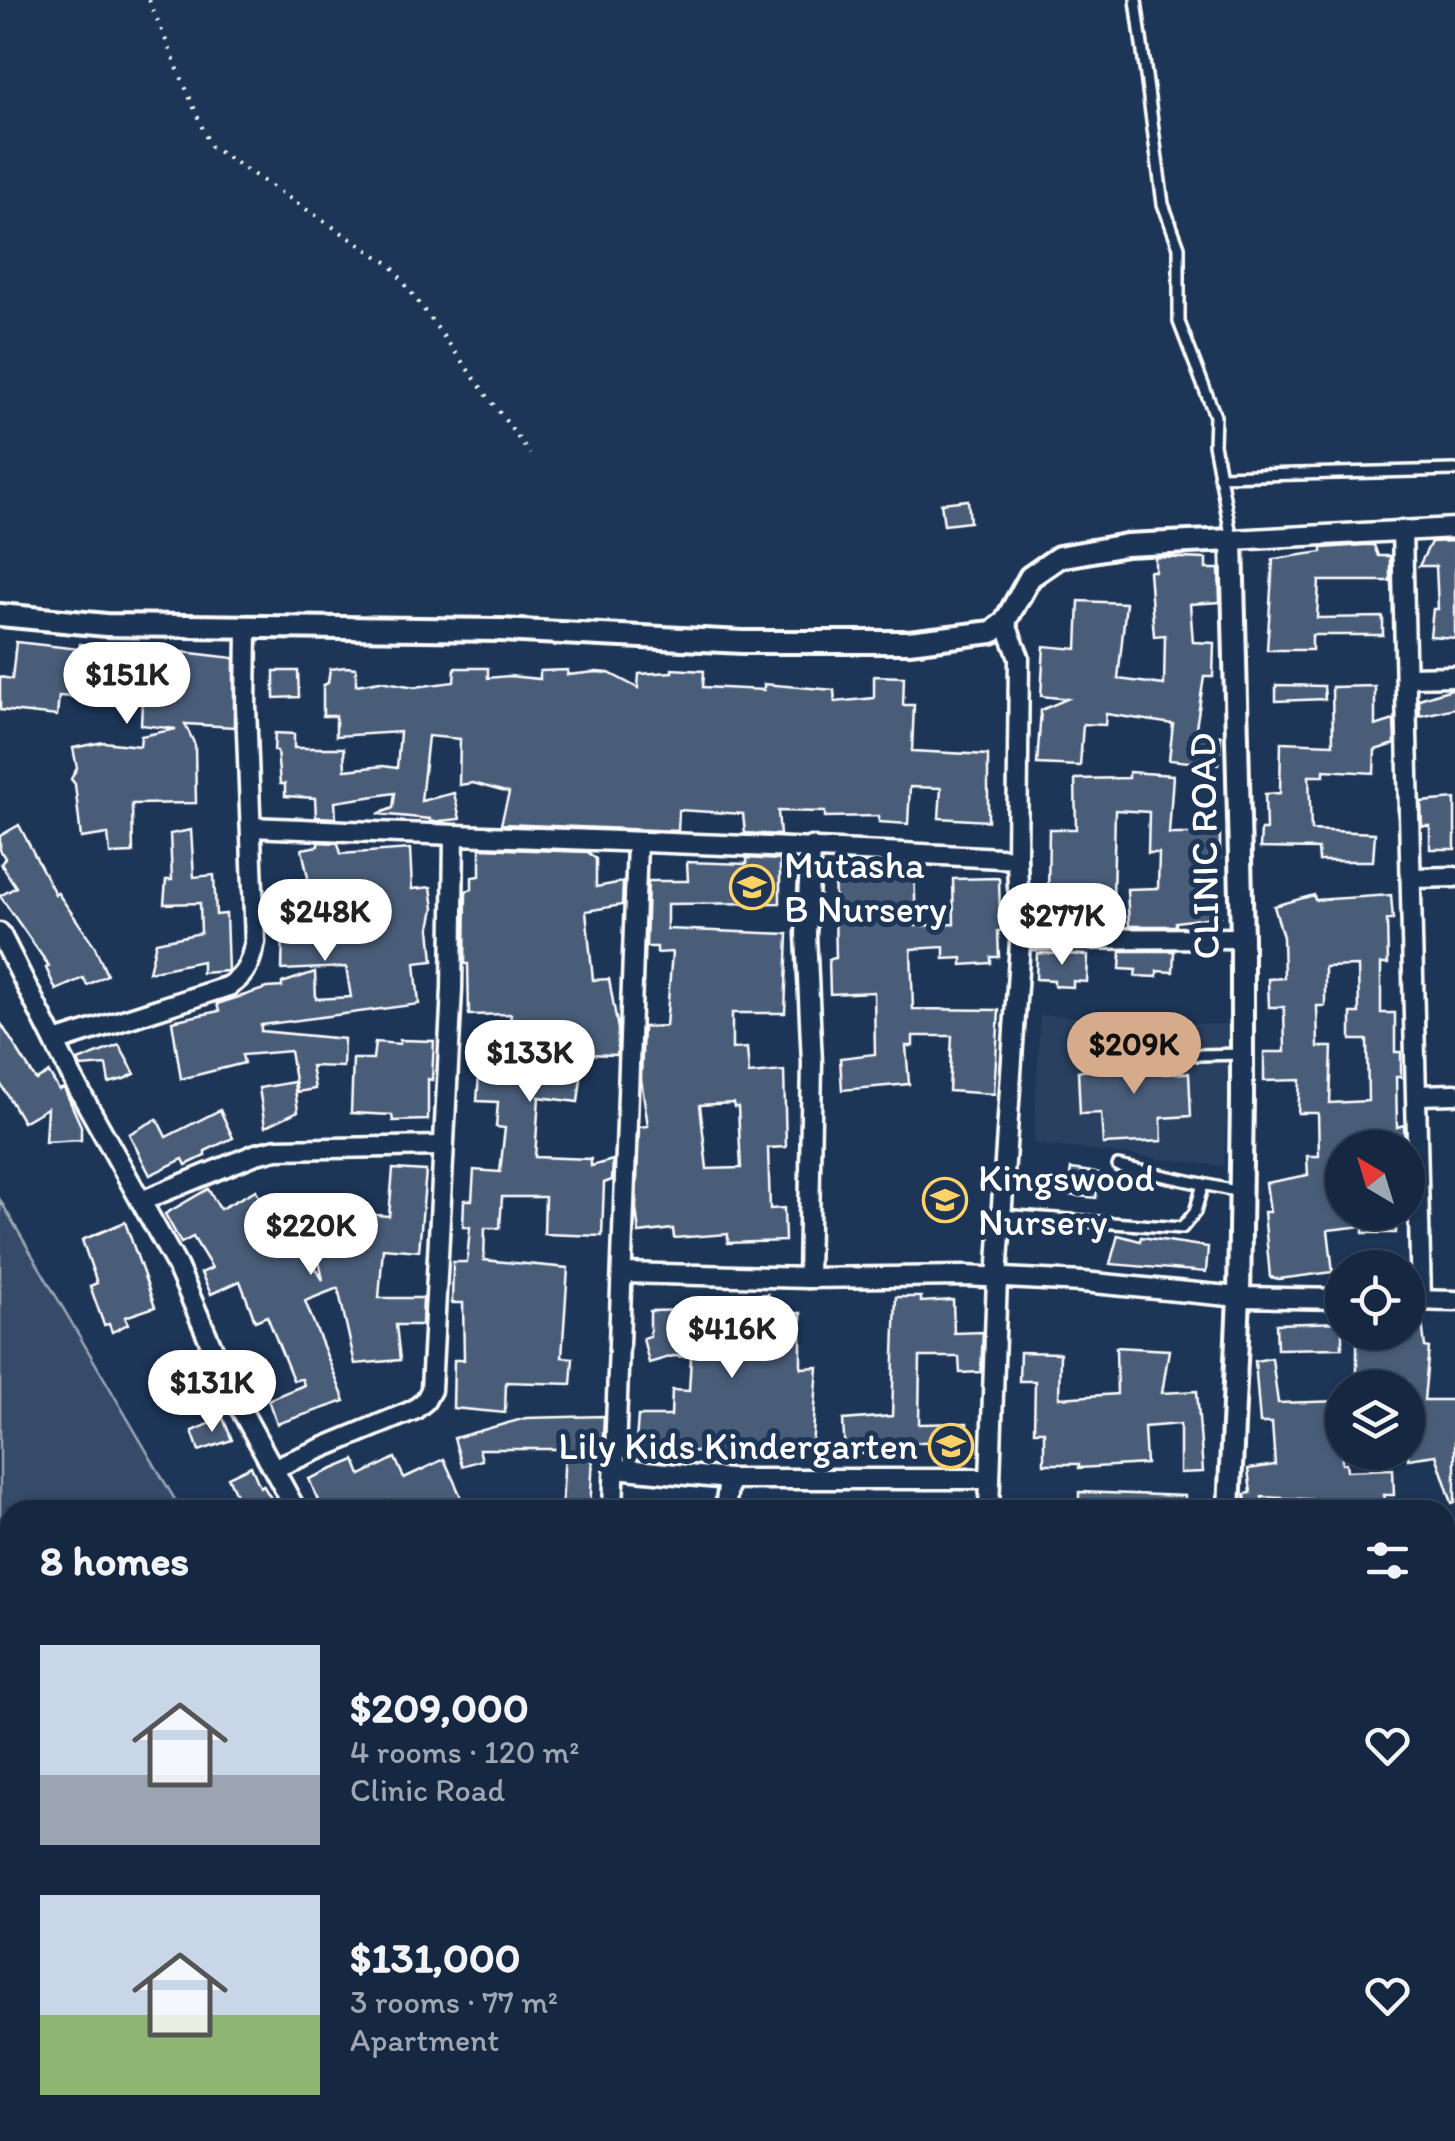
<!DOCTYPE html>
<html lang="en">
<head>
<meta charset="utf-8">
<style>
	:root { --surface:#162841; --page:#23344c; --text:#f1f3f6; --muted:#9ea6b1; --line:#35445a; --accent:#d6ab8b }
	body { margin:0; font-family:Itim,sans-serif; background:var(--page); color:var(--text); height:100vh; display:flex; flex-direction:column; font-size:38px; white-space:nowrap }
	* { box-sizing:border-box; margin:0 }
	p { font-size:32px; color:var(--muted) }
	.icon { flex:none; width:55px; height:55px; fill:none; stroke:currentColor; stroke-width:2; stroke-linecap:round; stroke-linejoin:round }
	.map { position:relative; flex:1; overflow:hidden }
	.drawer { position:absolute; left:0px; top:1500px; width:1455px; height:642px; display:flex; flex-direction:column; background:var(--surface); border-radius:30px 30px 0 0; box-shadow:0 2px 8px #0004,0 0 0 2px var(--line) }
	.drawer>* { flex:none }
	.needle { width:65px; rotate:322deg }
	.controls { position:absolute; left:1325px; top:1130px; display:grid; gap:20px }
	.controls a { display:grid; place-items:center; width:100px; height:100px; border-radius:50%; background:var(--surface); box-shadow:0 2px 8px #0004,0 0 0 2px var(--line); font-size:50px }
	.price { position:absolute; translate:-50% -85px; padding:0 22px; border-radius:35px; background:#fff; color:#222; font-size:32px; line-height:65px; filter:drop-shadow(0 2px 5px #0008) }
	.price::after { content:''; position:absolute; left:50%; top:60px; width:30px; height:22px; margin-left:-15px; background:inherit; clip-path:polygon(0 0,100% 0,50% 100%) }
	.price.on { background:var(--accent); color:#111 }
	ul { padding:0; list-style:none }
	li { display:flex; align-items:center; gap:30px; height:250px; padding:0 40px }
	li span { display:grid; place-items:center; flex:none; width:280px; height:200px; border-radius:0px; color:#555 }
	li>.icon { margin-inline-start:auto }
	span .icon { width:120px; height:120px; fill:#fffc; stroke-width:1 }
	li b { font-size:42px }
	h2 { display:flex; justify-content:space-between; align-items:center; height:120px; padding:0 40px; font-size:42px }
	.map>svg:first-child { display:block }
	.built { fill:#2a4161 }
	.green { fill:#364b69; stroke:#9aa5b4; stroke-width:2.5 }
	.building { fill:#4a5d79; stroke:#fff; stroke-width:2.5; fill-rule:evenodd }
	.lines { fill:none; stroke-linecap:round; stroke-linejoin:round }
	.service-casing { stroke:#fff; stroke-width:16 }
	.minor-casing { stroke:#fff; stroke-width:25 }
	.tertiary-casing { stroke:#fff; stroke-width:28 }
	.path { stroke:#fff; stroke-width:4; stroke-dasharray:2.5 8; stroke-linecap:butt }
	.service { stroke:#1d3557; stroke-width:9 }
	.minor { stroke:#1d3557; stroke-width:18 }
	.tertiary { stroke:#1d3557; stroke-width:20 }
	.labels { text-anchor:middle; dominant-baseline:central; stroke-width:10; stroke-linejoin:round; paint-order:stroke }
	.street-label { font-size:38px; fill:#fff; stroke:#1d3557 }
	.poi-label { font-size:38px; fill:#fff; stroke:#1d3557; text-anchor:start }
</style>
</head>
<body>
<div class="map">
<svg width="1455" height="2141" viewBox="0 0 1455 2141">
	<rect width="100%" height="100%" fill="#1d3557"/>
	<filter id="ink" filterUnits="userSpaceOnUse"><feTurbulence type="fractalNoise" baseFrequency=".01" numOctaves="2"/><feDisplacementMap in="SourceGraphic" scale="20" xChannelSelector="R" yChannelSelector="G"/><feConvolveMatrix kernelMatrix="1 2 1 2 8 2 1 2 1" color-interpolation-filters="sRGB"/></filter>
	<g filter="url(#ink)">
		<polygon class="built" points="1040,1015 1230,1025 1224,1166 1034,1144"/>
		<polygon class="green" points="0,1200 181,1510 10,1510 10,2132 58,2133 58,2141 0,2141"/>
		<g class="building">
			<polygon points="968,500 970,522 944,525 941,503"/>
			<polygon points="1455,541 1455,638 1430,636 1433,609 1438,609 1436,566 1419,566 1431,542"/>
			<polygon points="1364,545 1374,545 1378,556 1390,556 1390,581 1319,581 1317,618 1383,617 1383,635 1312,635 1312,650 1267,650 1273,559 1322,552 1322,548"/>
			<polygon points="1155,557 1206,559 1206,569 1219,569 1220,602 1190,604 1193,642 1214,643 1213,677 1204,677 1195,734 1221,736 1218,765 1169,760 1173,724 1106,714 1105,725 1083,724 1080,766 1037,764 1041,710 1067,699 1041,696 1044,646 1077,649 1079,601 1126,603 1118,679 1164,685 1165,635 1154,636 1149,571 1155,571"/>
			<polygon points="16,642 79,649 80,644 103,646 102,678 153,677 156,649 234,658 234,727 185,724 195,745 196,803 132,804 133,853 110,854 108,834 81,838 75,784 71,779 77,768 73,748 103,742 140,746 141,736 176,729 141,725 142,703 108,704 107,699 59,696 57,716 0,710 0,677 12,679"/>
			<polygon points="345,667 356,668 356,685 380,681 415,687 454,682 455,668 488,668 488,678 509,676 540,679 540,671 568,670 567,675 596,672 609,673 638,688 639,674 672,672 672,669 704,671 703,687 764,690 764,684 834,690 835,702 874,698 874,676 904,677 903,705 914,705 912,751 988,755 988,821 939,818 941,788 910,787 908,824 879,822 879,816 825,817 825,812 778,811 780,835 745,833 743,814 679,810 678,831 501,824 509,793 473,783 459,785 460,739 428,736 421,801 454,793 460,819 430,822 430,819 378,814 393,808 395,793 335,802 336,818 316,817 315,798 285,796 285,784 280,784 277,751 274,751 275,733 294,734 294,748 344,748 345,770 383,766 397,768 400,732 336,736 336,716 323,716 323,685 328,683 330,669"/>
			<polygon points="274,671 298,671 299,697 274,698"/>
			<polygon points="1276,685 1324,686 1325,699 1276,701"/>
			<polygon points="1375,686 1375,726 1394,720 1395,744 1375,750 1374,773 1324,770 1324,776 1309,776 1311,830 1375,833 1373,861 1319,861 1318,849 1260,848 1261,830 1266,830 1265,794 1280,793 1281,742 1333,744 1332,687"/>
			<polygon points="1455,688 1455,708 1420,716 1419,699"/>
			<polygon points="1129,772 1173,775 1169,834 1220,834 1220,858 1212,858 1220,916 1176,922 1176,926 1129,926 1127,889 1158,888 1159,853 1148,853 1149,812 1115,810 1113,900 1095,899 1094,907 1068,906 1068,898 1048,897 1049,829 1076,829 1075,779 1129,778"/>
			<polygon points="1455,799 1455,849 1430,849 1430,826 1422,826 1421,802"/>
			<polygon points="19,825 55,894 57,892 94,945 107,975 87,985 83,978 56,990 46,968 49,966 0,896 16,887 1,864 5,858 0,850 0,836"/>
			<polygon points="191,830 194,877 214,875 216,915 226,914 228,971 202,973 202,961 149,972 156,942 201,933 200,903 164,904 166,880 172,880 170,834"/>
			<polygon points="318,842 338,843 341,854 410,849 412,889 431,887 434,908 430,928 433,961 415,963 419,1004 261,1025 261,1031 344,1039 343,1067 311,1066 315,1089 297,1092 290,1051 242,1055 244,1063 181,1079 172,1021 219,1011 217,1004 267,988 282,987 282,983 315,972 316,999 351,997 346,967 282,970 283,931 289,912 287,898 312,897 302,849 318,846"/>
			<polygon points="480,848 588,852 596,859 596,887 623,882 622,905 586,911 593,980 609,979 618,1029 617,1055 584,1054 578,1102 539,1097 535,1157 591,1159 591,1166 613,1160 612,1180 604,1183 602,1236 544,1234 545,1197 502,1197 500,1228 485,1228 484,1260 568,1268 562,1357 573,1358 571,1384 506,1382 505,1413 453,1408 454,1360 464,1360 463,1303 452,1303 453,1262 467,1262 470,1227 463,1227 464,1200 472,1200 474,1170 500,1172 505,1128 496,1127 498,1102 477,1101 479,1074 504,1076 511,1014 469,1015 468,964 465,964 466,891 472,889 472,877 480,876"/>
			<path d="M 747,858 L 780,860 L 780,903 L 667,904 L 667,929 L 788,934 L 785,1013 L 732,1013 L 732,1049 L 747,1048 L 749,1074 L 784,1071 L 786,1147 L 768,1148 L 770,1209 L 784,1208 L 785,1241 L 728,1243 L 728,1234 L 674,1238 L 673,1229 L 639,1233 L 636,1208 L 639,1127 L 648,1126 L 641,1079 L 643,1027 L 666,1026 L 672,952 L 657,953 L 657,947 L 646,947 L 648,881 L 688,881 L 687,862 L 747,864 ZM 733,1103 L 734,1107 L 738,1107 L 741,1168 L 707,1169 L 700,1105 Z"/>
			<polygon points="859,863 914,866 916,926 954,924 953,879 999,878 1000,915 1010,913 1008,929 998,931 999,957 991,957 991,963 962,965 962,958 944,959 944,947 911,949 913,1009 999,1010 994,1094 949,1091 952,1036 913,1036 913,1046 906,1046 909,1084 842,1090 840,1058 875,1054 874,992 830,994 829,959 836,958 834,864"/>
			<path d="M 1314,895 L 1315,900 L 1391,895 L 1393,920 L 1387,920 L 1388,964 L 1381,964 L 1381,1013 L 1395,1013 L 1395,1052 L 1401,1052 L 1401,1077 L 1396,1077 L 1397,1127 L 1404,1125 L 1405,1148 L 1342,1148 L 1342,1212 L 1396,1212 L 1396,1233 L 1363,1233 L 1363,1226 L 1328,1230 L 1333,1272 L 1279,1279 L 1270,1277 L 1264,1212 L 1270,1212 L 1266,1183 L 1308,1175 L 1307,1156 L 1319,1156 L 1318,1113 L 1298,1113 L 1300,1080 L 1264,1081 L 1264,1052 L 1285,1052 L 1284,1007 L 1269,1007 L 1268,979 L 1284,978 L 1283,937 L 1274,906 ZM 1358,966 L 1359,1013 L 1351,1013 L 1351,1040 L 1367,1040 L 1368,1101 L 1330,1103 L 1332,1047 L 1318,1047 L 1317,1006 L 1325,1006 L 1325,967 Z"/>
			<polygon points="1121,951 1174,951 1173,972 1157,971 1157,977 1135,976 1136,970 1120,969"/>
			<polygon points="1037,953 1088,955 1087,982 1073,981 1073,987 1054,986 1054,980 1036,979"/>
			<polygon points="0,1022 36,1080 49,1073 59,1090 64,1088 81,1126 81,1140 45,1142 47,1108 23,1122 0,1083"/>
			<polygon points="400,1040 434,1041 432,1080 428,1079 428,1120 393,1121 392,1115 351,1113 353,1059 373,1059 375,1042 400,1044"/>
			<polygon points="119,1045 135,1074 124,1079 109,1083 106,1065 81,1067 78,1061"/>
			<polygon points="1164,1052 1164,1074 1189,1073 1191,1116 1161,1118 1162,1141 1103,1144 1101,1113 1080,1114 1078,1071 1103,1070 1102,1055"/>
			<polygon points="294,1082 298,1111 265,1127 259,1088"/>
			<polygon points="220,1110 233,1138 205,1151 205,1156 186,1165 183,1159 150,1175 129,1134 157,1119 166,1137"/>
			<polygon points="393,1169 426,1171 419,1251 383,1248 379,1298 423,1298 422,1325 396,1325 400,1360 355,1364 338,1288 305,1301 345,1401 277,1424 268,1400 304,1385 302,1379 293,1380 267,1316 255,1321 240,1281 211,1294 201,1273 212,1268 193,1237 181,1243 165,1214 208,1189 220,1209 256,1190 281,1245 277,1206 323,1280 308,1208 334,1202 336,1212 389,1216"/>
			<polygon points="1071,1169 1099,1173 1096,1198 1067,1195"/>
			<polygon points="125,1222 155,1307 125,1317 128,1324 112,1332 109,1324 104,1325 90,1286 97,1283 82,1240"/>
			<polygon points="1118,1235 1140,1241 1141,1237 1208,1247 1206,1272 1110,1264"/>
			<polygon points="768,1294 768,1314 801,1313 801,1368 818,1367 812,1448 772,1445 772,1460 740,1459 740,1454 671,1450 671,1457 635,1455 638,1416 671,1416 672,1390 689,1391 691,1357 673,1356 649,1363 643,1338 650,1336 650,1311 690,1310 691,1299 736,1302 736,1296"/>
			<polygon points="896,1297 921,1297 921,1302 953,1300 954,1333 983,1332 981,1372 960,1373 959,1357 920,1357 919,1424 967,1423 967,1461 935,1461 934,1441 873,1446 873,1453 845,1455 843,1420 892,1416"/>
			<polygon points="1408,1312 1421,1313 1425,1347 1429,1348 1424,1400 1455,1400 1455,1502 1452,1503 1436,1455 1408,1459 1408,1382 1357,1381 1357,1337 1401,1337 1400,1332 1408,1332"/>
			<polygon points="1342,1322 1342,1348 1277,1349 1276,1324"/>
			<polygon points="1116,1347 1169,1350 1162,1393 1197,1391 1203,1472 1180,1473 1180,1424 1144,1427 1146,1464 1079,1468 1079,1464 1044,1464 1044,1431 1034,1431 1035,1381 1019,1381 1020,1352 1060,1353 1059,1398 1117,1394"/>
			<polygon points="1272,1358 1278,1403 1342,1401 1342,1464 1346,1463 1347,1471 1393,1469 1394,1495 1384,1495 1387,1508 1325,1510 1324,1500 1262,1497 1263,1510 1247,1510 1245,1494 1251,1493 1248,1469 1275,1465 1272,1423 1260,1423 1255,1361"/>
			<polygon points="201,1372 206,1395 165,1401 162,1379"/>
			<polygon points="604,1416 603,1439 594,1439 590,1510 562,1510 565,1449 479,1449 482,1460 462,1466 454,1438 526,1418"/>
			<polygon points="223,1418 232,1440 199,1451 192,1431"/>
			<polygon points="395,1458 404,1478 444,1459 467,1510 392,1510 388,1501 367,1510 322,1510 309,1479 355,1460 361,1475"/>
			<polygon points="251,1466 260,1487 263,1485 278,1510 243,1510 228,1477"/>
			<polygon points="1079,1492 1185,1496 1185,1510 1079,1509"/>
		</g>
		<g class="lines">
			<defs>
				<g id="service">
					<polyline points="1136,0 1163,204 1179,247 1179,322 1215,416 1214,444 1232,540"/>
					<polyline points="1219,476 1455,470"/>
					<polyline points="1198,1055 1242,1054"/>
					<polyline points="1118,1166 1240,1192"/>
					<polyline points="1002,1215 1182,1228 1195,1212 1203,1184"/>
				</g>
				<g id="minor">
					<polyline points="1402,530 1421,1300"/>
					<polyline points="1232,540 1455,528"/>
					<polyline points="1408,677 1455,676"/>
					<path d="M 251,827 C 506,838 762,844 1017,859"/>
					<polyline points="1412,878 1455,877"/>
					<polyline points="0,933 74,1081 177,1266 233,1395 296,1510"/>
					<polyline points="1021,939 1242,938"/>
					<path d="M 55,1042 L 229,986 C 247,974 250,963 255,942 L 246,706 L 247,628"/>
					<polyline points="1417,1095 1455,1094"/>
					<polyline points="141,1201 256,1154 277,1149 442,1146"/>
					<polyline points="624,1273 808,1278 965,1276 1083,1282 1239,1297 1342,1299"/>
					<polyline points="808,1278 812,1063 806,934 811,847"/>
					<polyline points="1408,1300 1455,1301"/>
					<polyline points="274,1468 414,1410 425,1401 431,1390 452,989 454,836"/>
					<polyline points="615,1468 729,1479 990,1479"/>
					<polyline points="613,1510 637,844"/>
					<polyline points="725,1510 729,1479"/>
					<polyline points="989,1510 997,1278 1023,899 1018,888 1017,859 1019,657 1005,622"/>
					<polyline points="0,1879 10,1874"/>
					<polyline points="350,2132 351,2141"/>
					<polyline points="247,2141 250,2132"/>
					<polyline points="560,2141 560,2132"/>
				</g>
				<g id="tertiary">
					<polyline points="0,615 106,625 500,630 743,642 909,642 992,632 1005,622 1030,577 1059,557 1126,545 1232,540 1242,938 1242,1099 1239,1297 1229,1510"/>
					<polyline points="1247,2132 1247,2141"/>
				</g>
			</defs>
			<use href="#service" class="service-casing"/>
			<use href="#minor" class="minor-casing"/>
			<use href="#tertiary" class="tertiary-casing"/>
			<polyline class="path" points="149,0 210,146 391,265 530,454"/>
			<use href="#service" class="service"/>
			<use href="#minor" class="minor"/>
			<use href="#tertiary" class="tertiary"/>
		</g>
	</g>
	<defs>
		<symbol id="school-ring" viewBox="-11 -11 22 22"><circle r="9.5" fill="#1d3557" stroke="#ffd166" stroke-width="1.5"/><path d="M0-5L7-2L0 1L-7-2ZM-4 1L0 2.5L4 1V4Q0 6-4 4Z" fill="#ffd166"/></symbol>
	</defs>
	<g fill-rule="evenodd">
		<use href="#school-ring" x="727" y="862" width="50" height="50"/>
		<use href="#school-ring" x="920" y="1175" width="50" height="50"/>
		<use href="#school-ring" x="926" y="1421" width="50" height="50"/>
	</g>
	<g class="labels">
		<g class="street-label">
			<text transform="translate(1204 846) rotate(-91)">CLINIC ROAD</text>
		</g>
		<g class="poi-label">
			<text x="784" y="865">Mutasha<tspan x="784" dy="44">B Nursery</tspan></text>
			<text x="978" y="1178">Kingswood<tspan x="978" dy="44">Nursery</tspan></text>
			<text x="918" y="1446" text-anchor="end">Lily Kids Kindergarten</text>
		</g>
	</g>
</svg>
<div class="controls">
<a><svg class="needle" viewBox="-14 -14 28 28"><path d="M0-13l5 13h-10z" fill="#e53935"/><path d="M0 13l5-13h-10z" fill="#9ea6b1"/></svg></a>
<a><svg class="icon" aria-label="locate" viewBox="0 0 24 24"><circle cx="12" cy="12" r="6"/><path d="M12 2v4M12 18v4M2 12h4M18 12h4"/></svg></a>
<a><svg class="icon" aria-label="layers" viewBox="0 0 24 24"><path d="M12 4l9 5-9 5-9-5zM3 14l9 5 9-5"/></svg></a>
</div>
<b class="price" style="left:127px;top:727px">$151K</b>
<b class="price" style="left:325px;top:964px">$248K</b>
<b class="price" style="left:1062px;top:968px">$277K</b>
<b class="price on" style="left:1134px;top:1097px">$209K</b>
<b class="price" style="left:530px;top:1105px">$133K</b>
<b class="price" style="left:311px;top:1278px">$220K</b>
<b class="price" style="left:732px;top:1381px">$416K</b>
<b class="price" style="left:212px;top:1435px">$131K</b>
<section class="drawer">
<h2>8 homes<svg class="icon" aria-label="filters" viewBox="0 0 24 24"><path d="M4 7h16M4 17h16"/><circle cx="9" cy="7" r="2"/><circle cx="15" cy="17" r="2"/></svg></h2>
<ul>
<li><span style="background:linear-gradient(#c9d6e8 65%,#9aa5b1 0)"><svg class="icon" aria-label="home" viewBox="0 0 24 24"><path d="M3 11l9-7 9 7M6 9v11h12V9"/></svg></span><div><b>$209,000</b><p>4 rooms · 120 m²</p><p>Clinic Road</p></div><svg class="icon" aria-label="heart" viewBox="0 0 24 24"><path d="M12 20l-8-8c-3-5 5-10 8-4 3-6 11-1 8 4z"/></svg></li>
<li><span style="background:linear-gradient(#c9d6e8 60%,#8fb573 0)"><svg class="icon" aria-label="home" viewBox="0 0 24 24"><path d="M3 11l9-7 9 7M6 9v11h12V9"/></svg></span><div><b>$131,000</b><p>3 rooms · 77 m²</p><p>Apartment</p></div><svg class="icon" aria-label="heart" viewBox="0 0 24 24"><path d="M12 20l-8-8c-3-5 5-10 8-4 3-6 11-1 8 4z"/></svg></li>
</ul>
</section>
</div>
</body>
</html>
